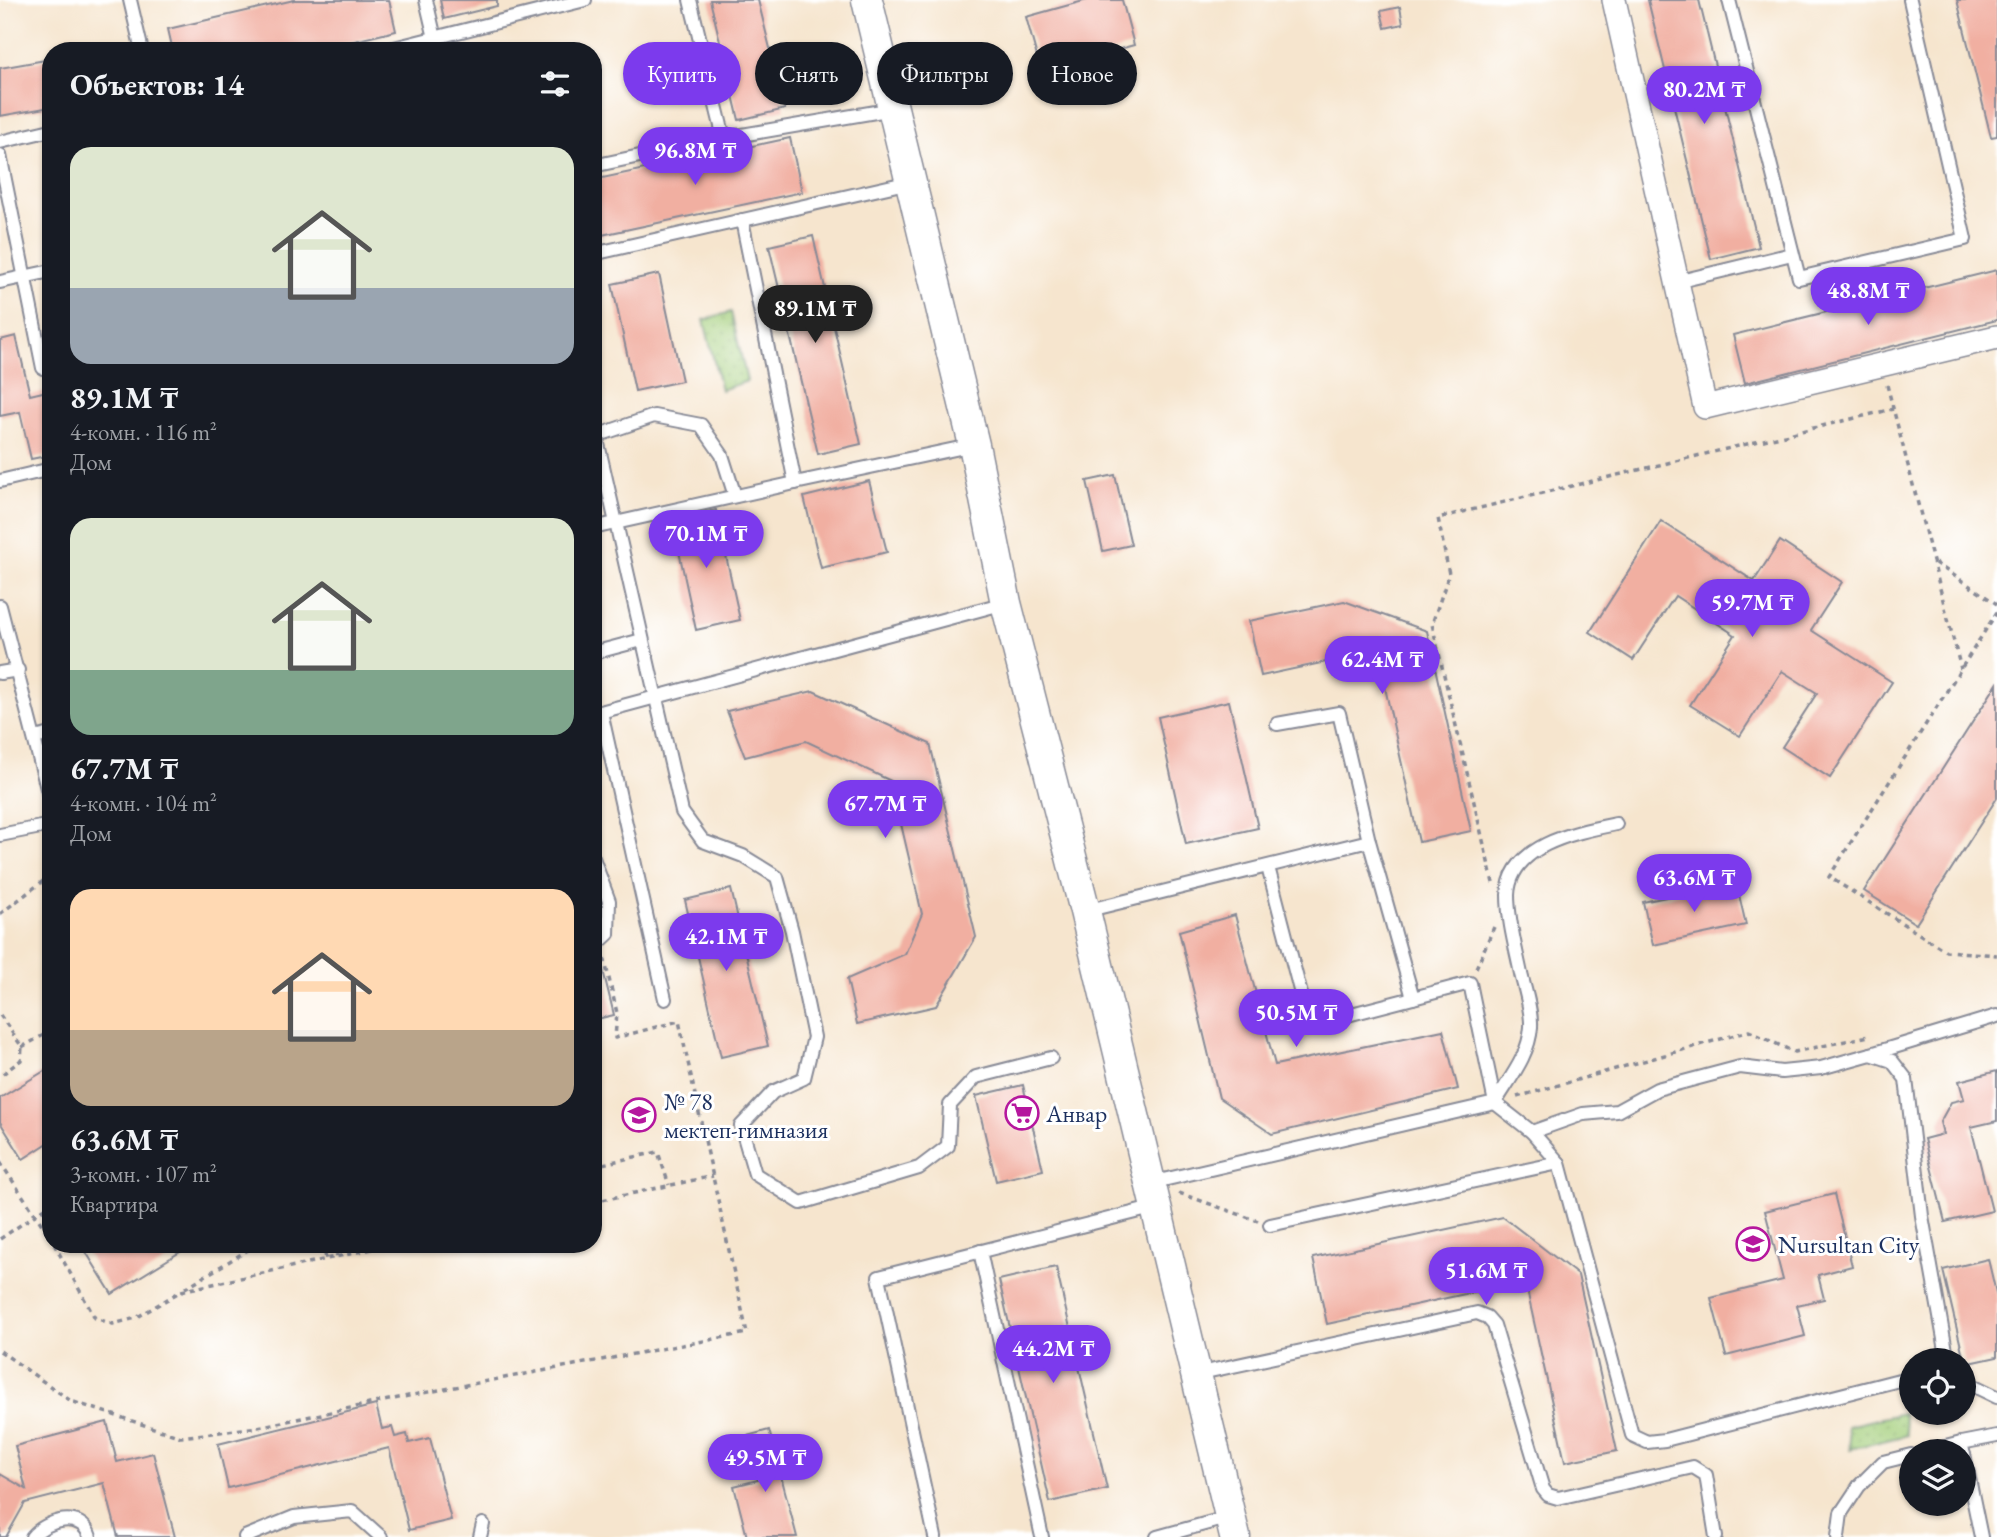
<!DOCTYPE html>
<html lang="ru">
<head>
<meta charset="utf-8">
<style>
	:root { --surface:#171b24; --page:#20242c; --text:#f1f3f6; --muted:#9ea1a6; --accent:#7c3aed }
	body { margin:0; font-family:"EB Garamond",serif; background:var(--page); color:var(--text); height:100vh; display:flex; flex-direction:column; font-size:26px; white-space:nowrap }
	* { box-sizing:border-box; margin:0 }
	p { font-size:23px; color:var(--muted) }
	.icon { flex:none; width:38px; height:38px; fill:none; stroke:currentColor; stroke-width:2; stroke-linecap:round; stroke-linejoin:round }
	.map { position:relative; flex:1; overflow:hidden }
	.sheet { position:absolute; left:42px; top:42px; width:560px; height:1211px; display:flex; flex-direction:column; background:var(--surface); border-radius:28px; box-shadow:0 2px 5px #0004 }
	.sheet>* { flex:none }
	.guide { position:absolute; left:623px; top:42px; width:665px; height:63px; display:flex; gap:14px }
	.buttons { position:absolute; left:1899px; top:1348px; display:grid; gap:14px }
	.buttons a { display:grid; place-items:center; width:77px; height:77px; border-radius:50%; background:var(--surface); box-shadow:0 2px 5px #0004; font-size:35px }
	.price { position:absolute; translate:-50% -60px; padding:0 16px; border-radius:24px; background:var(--accent); color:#fff; font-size:23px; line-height:46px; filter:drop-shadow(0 2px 4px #0008) }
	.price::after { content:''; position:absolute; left:50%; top:42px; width:21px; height:16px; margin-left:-10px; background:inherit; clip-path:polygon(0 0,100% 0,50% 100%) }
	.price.on { background:#222; color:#fff }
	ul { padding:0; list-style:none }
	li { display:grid; align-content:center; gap:14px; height:371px; padding:0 28px }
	li span { display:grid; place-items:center; height:217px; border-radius:21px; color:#555 }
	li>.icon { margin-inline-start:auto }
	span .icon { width:126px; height:126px; fill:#fffc; stroke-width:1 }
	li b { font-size:30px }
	h2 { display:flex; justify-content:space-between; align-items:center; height:84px; padding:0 28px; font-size:30px }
	.tag { padding:0 24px; border-radius:32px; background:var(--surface); box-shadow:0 2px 5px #0004; font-size:24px; line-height:63px }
	.tag.on { background:var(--accent); color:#fff }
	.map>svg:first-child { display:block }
	.park { fill:url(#park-dots); stroke:#607f6c; stroke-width:2 }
	.building { fill:#f1afa1 }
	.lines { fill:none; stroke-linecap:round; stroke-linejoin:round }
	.service-casing { stroke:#888a96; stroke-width:16 }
	.minor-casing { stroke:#888a96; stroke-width:26 }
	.tertiary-casing { stroke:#888a96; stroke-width:33 }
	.path { stroke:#888a96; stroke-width:3.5; stroke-dasharray:5 5; stroke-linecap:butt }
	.service { stroke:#fff; stroke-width:12 }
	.minor { stroke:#fff; stroke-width:23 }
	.tertiary { stroke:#fff; stroke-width:30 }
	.labels { text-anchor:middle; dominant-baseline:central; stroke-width:6; stroke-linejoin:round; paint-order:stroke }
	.poi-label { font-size:24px; fill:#1b2f5e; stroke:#fff; text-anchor:start }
</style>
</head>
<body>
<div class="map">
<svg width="1997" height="1537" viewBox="0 0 1997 1537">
	<defs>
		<pattern id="park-dots" width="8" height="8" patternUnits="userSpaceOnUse" patternTransform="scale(1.75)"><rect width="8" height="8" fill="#a4cf7b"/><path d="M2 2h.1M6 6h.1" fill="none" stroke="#8db26d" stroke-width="1.8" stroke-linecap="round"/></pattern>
	</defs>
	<rect width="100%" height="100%" fill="#fff"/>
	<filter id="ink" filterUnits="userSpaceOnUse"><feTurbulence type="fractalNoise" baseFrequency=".0143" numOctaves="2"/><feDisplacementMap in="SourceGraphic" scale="14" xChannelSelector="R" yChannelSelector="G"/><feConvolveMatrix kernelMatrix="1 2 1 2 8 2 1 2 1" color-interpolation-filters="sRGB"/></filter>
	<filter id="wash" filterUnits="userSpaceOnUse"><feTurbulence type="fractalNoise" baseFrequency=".00686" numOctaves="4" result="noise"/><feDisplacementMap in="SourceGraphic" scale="28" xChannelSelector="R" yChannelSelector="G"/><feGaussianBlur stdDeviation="1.57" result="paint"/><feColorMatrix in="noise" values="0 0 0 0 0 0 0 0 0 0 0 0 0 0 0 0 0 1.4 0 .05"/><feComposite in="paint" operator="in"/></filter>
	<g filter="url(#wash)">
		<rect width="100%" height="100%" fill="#f6e5ce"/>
		<g class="park">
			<polygon points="731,312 747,381 721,390 704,320"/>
			<polygon points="1903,1413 1907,1435 1850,1449 1847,1426"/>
		</g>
		<g id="blocks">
			<g class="building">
				<polygon points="294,0 389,0 396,31 312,51 173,51 168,29"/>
				<polygon points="440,0 497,0 497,6 444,19"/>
				<polygon points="710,0 758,0 785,109 739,120"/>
				<polygon points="1087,0 1122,0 1134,45 1041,71 1026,17"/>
				<polygon points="1648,0 1699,0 1759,247 1711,259"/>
				<polygon points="1957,0 1997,0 1997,136 1991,137"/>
				<polygon points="1400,7 1403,24 1385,28 1381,11"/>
				<polygon points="51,59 51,107 0,116 0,68"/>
				<polygon points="790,138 802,192 597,236 593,220 593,180"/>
				<polygon points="813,236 861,444 818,454 769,246"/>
				<polygon points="1997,270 1997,320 1745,383 1733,335"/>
				<polygon points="659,274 682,381 635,391 612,284"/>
				<polygon points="16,336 30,395 51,390 51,455 31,459 20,412 0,416 0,340"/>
				<polygon points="1115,475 1131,545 1103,551 1087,481"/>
				<polygon points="869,481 887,552 821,568 804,497"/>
				<polygon points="716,510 740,620 696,630 672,519"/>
				<polygon points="1661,521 1754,581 1780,541 1842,582 1811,630 1892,682 1830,778 1782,747 1817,693 1782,671 1740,736 1690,705 1735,635 1675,596 1633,660 1590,632"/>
				<polygon points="1344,601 1427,631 1471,831 1419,842 1377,651 1261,676 1249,621"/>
				<polygon points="1997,684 1997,798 1916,924 1864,891"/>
				<polygon points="813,691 930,744 976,937 936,1006 857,1024 847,979 905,954 922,914 891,781 806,741 745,757 727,711"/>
				<polygon points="1229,701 1258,828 1186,844 1158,717"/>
				<polygon points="1736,882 1746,925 1653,945 1643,902"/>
				<polygon points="731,889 768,1046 721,1057 685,900"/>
				<polygon points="1235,915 1275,1065 1443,1030 1458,1089 1272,1134 1219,1098 1179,931"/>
				<polygon points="599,954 614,1015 593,1020 593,957"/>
				<polygon points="51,1067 51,1141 23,1159 0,1122 0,1098"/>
				<polygon points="1997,1071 1997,1121 1971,1127 1992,1211 1945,1222 1924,1139 1943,1134 1940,1122 1951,1102 1964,1099 1959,1081"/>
				<polygon points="1023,1085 1043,1170 996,1181 976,1096"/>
				<polygon points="1834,1194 1852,1266 1818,1275 1824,1299 1797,1305 1805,1336 1726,1356 1711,1298 1783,1280 1765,1211"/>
				<polygon points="1503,1217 1578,1275 1617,1451 1565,1462 1525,1281 1327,1324 1313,1258"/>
				<polygon points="81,1244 193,1244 112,1294"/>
				<polygon points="1988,1259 1997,1297 1997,1357 1965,1364 1943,1270"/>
				<polygon points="1056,1267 1107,1489 1050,1502 999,1280"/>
				<polygon points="376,1405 382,1429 392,1427 395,1437 407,1434 409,1443 430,1438 451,1520 409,1530 389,1448 228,1488 218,1444"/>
				<polygon points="107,1422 117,1462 153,1453 175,1537 118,1537 104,1483 25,1503 6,1537 0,1537 0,1474 26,1489 15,1446"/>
				<polygon points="769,1430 797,1537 747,1537 734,1486 758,1480 747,1436"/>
			</g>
		</g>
	</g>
	<g filter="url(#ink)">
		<use href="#blocks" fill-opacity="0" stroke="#888a96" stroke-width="2"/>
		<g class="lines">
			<defs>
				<g id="service">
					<polyline points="130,0 142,51"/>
					<polyline points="426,0 438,51"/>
					<polyline points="690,0 724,138"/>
					<polyline points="1729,0 1799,278 1965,239 1910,0"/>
					<polyline points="382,51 585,0"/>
					<polyline points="0,142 51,130"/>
					<polyline points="0,155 43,368 51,366"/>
					<polyline points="593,166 724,138 893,109"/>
					<polyline points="742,220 795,483 974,445"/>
					<polyline points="593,254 910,182"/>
					<polyline points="0,282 51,271"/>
					<polyline points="1676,282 1792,254"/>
					<polyline points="593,422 682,812 703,841 743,856 777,877 792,931 814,1037 804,1078 773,1092 741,1126 755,1174 801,1203 919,1168 948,1146 950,1105 976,1077 1051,1058"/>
					<polyline points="593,437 654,416 701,425 722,455 735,496"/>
					<polyline points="0,481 51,469"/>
					<polyline points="593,528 795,483"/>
					<polyline points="0,606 51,804"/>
					<polyline points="593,653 642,640"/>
					<polyline points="0,673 18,670"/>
					<polyline points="601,712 665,999"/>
					<polyline points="593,714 1005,603"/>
					<polyline points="35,738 51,734"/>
					<path d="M 1616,824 C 1577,832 1510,844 1508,895 C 1508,921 1516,949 1521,974 C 1525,990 1532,1011 1531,1027 C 1529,1056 1509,1079 1495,1103 L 1532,1132 L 1559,1163 L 1632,1435 L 1647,1442 L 1665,1440 L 1911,1377"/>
					<polyline points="0,835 51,825"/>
					<polyline points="593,858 609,901 608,934 593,948"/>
					<polyline points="1268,867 1309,1025 1413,998"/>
					<polyline points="1085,911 1369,841"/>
					<polyline points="1871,1054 1997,1016"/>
					<polyline points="1532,1132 1583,1114 1617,1111 1657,1089 1740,1067 1782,1072 1821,1068 1871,1054 1892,1061 1906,1079 1922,1216 1947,1356 1945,1360"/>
					<polyline points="1150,1183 1495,1103 1470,983 1413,998 1369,841 1339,713 1277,724"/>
					<polyline points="1270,1225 1559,1163"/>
					<polyline points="980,1251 1042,1537"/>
					<polyline points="1196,1374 1477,1313 1487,1317 1494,1325 1543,1489 1548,1495 1558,1498 1693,1467 1706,1475 1716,1537"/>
					<polyline points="1964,1381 1997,1397"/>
					<polyline points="1930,1451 1961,1443"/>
					<polyline points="1963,1451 1961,1443 1997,1436"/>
					<polyline points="1964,1454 1981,1537"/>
					<path d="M 32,1537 C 46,1520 82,1510 90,1537"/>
					<polyline points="245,1537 294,1517 352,1511 381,1537"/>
					<polyline points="480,1537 483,1524"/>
					<polyline points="935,1537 879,1277 1156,1207"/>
					<polyline points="1157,1537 1230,1517"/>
					<polyline points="1838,1537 1841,1513 1859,1486 1883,1462 1911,1455"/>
				</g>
				<polyline id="minor" points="1614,0 1705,407 1997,337"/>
				<polyline id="tertiary" points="867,0 974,445 1006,603 1085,911 1235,1537"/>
			</defs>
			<use href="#service" class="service-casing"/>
			<use href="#minor" class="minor-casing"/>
			<use href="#tertiary" class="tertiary-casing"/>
			<g class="path">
				<polyline points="1887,385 1961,669"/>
				<polyline points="1935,563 1997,604"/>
				<polyline points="1997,612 1829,877 1946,951 1997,955"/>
				<polyline points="1493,883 1432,624 1449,574 1438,518 1893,409"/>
				<polyline points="0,914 51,875"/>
				<polyline points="1476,968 1494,927"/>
				<polyline points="0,1015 22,1047 21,1060 0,1076"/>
				<polyline points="22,1047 51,1031"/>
				<polyline points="1517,1097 1749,1031 1794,1052 1869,1036"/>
				<polyline points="0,1162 51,1238"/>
				<polyline points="593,1166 658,1152 669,1185"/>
				<polyline points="1179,1193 1258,1221"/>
				<polyline points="593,1202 713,1176"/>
				<polyline points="0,1239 51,1204"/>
				<polyline points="54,1244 95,1318 113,1324 136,1318 181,1291 395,1244"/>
				<polyline points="323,1244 326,1259"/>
				<polyline points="334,1244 337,1256"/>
				<polyline points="185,1288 258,1244"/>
				<polyline points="0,1351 71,1401 181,1437 258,1427 423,1393 747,1333 679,1021 615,1038 617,1013 604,957"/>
			</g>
			<use href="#service" class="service"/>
			<use href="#minor" class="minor"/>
			<use href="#tertiary" class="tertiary"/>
		</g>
	</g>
	<defs>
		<symbol id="supermarket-ring" viewBox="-11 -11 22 22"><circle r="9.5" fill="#fff" stroke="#b5179e" stroke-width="1.5"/><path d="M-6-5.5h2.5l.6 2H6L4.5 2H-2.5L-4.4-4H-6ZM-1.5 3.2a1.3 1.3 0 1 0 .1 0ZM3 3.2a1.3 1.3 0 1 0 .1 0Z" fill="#b5179e"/></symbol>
		<symbol id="school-ring" viewBox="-11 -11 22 22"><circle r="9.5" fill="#fff" stroke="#b5179e" stroke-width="1.5"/><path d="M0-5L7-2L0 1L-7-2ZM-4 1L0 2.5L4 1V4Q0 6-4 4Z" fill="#b5179e"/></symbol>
	</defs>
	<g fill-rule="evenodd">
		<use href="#supermarket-ring" x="1003" y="1094" width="38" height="38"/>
		<use href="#school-ring" x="620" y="1096" width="38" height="38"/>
		<use href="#school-ring" x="1734" y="1225" width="38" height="38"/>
	</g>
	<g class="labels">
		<g class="poi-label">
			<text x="664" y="1101">№ 78<tspan x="664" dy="28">мектеп-гимназия</tspan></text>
			<text x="1046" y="1113">Анвар</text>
			<text x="1778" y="1244">Nursultan City</text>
		</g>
	</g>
</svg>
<div class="buttons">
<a><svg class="icon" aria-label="locate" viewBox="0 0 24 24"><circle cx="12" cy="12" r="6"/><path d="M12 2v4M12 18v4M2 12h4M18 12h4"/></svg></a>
<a><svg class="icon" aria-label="layers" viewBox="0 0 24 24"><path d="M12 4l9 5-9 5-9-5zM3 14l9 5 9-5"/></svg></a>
</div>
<b class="price" style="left:1704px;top:126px">80.2M ₸</b>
<b class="price" style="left:695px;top:187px">96.8M ₸</b>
<b class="price" style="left:1868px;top:327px">48.8M ₸</b>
<b class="price on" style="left:815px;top:345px">89.1M ₸</b>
<b class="price" style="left:706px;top:570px">70.1M ₸</b>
<b class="price" style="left:1752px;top:639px">59.7M ₸</b>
<b class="price" style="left:1382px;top:696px">62.4M ₸</b>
<b class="price" style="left:885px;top:840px">67.7M ₸</b>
<b class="price" style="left:1694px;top:914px">63.6M ₸</b>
<b class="price" style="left:726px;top:973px">42.1M ₸</b>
<b class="price" style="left:1296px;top:1049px">50.5M ₸</b>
<b class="price" style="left:1486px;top:1307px">51.6M ₸</b>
<b class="price" style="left:1053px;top:1385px">44.2M ₸</b>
<b class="price" style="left:765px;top:1494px">49.5M ₸</b>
<div class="guide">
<a class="tag on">Купить</a>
<a class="tag">Снять</a>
<a class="tag">Фильтры</a>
<a class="tag">Новое</a>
</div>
<section class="sheet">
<h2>Объектов: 14<svg class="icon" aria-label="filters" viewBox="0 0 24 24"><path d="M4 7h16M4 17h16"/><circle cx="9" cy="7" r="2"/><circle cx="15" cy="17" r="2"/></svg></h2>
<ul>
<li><span style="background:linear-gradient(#dfe7d0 65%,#9aa5b1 0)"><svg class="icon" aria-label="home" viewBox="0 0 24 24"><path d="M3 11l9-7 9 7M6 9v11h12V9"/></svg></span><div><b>89.1M ₸</b><p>4-комн. · 116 m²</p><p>Дом</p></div></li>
<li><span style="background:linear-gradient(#dfe7d0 70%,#7fa58c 0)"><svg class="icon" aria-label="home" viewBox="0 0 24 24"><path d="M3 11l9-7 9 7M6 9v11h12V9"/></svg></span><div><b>67.7M ₸</b><p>4-комн. · 104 m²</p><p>Дом</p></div></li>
<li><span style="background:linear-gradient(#ffd9b3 65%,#b9a48a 0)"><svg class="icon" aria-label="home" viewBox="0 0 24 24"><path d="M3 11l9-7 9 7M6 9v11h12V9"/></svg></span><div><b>63.6M ₸</b><p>3-комн. · 107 m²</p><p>Квартира</p></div></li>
</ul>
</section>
</div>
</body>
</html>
